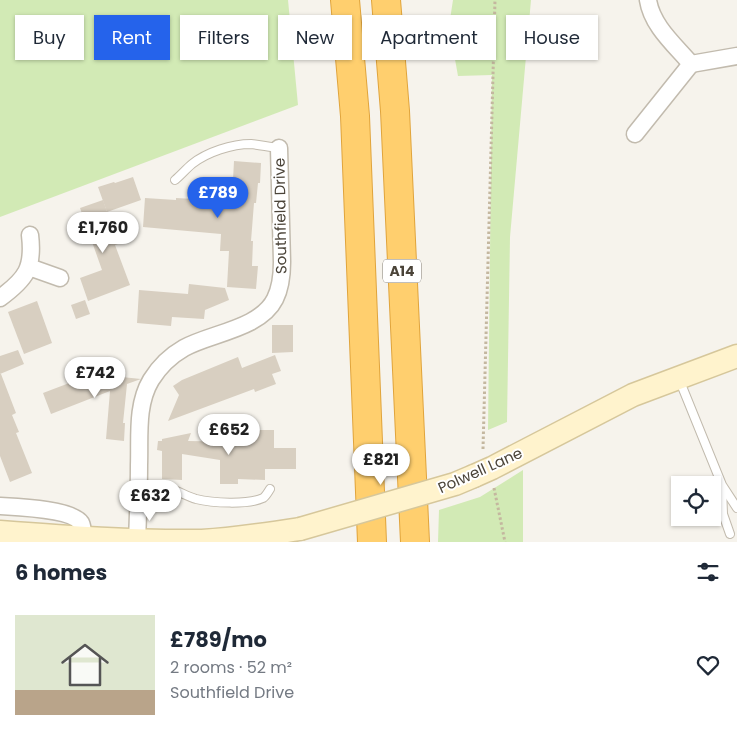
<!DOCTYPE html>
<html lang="en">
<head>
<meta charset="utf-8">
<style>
	:root { --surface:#fff; --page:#f2f2f3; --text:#1f2937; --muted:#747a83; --line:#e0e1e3; --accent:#2563eb }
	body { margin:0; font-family:Poppins,sans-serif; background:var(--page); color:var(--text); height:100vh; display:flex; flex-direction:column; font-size:19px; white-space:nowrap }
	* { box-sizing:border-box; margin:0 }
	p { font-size:16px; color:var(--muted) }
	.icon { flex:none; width:28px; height:28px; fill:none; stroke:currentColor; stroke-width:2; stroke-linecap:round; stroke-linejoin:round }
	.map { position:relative; height:542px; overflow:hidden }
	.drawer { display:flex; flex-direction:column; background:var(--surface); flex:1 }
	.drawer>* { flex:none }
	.top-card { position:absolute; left:15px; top:15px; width:708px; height:45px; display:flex; gap:10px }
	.controls { position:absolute; left:671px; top:476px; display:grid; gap:10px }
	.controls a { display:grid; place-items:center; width:50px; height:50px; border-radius:0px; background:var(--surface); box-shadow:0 1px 4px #0004; font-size:25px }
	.price { position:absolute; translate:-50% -42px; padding:0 11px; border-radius:18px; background:#fff; color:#222; font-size:16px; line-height:32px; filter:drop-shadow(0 1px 2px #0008) }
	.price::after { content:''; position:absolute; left:50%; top:30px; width:15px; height:11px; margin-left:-8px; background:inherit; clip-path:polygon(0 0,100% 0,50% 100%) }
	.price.selected { background:var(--accent); color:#fff }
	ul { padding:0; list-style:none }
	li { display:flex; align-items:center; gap:15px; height:125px; padding:0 15px }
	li+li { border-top:1px solid var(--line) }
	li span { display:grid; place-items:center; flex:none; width:140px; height:100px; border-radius:0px; color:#555 }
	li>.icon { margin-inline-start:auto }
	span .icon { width:60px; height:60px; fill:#fffc; stroke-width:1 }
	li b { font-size:21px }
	h2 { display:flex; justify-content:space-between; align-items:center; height:60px; padding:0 15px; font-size:21px }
	.tag { padding:0 18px; border-radius:0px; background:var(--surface); box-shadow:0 1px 4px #0004; font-size:18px; line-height:45px }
	.tag.selected { background:var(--accent); color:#fff }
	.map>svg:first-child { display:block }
	.green { fill:#d2eab5 }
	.building { fill:#d8cfc1 }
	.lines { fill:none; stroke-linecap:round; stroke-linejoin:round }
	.lane-casing { stroke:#c2bbae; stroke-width:10 }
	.street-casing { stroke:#c2bbae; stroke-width:19 }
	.secondary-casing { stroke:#d6c79b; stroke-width:25 }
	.highway-casing { stroke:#e0a43c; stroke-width:30 }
	.path { stroke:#c4b79f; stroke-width:3; stroke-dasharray:2.5 2.5; stroke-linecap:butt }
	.lane { stroke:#fff; stroke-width:8 }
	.street { stroke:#fff; stroke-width:16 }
	.secondary { stroke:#fff3cd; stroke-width:22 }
	.highway { stroke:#ffcf6e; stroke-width:28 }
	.secondary-bridge-casing { stroke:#d6c79b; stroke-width:25; stroke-linecap:butt }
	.secondary-bridge { stroke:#fff3cd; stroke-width:22 }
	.labels { text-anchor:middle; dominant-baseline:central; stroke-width:4; stroke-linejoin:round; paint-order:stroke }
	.shield { fill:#fff; stroke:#817c74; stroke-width:1 }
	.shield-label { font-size:14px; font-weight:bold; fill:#4b4439 }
	.street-label { font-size:15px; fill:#4b4439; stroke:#fff }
</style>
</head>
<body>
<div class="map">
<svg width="737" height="542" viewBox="0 0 737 542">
	<rect width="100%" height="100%" fill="#f6f3ec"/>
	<g class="green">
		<polygon points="0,0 288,0 298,105 0,217"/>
		<polygon points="453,0 531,0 510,237 507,422 488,430 492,75 458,76 449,26"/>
		<polygon points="523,470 523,542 438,542 439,510 480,497"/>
	</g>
	<g class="building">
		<polygon points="234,161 261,163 260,183 258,183 256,203 254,203 251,241 253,241 252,266 258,266 256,289 227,287 229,251 220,251 221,234 143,227 145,198 176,200 176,198 212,200 214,178 233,180"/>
		<polygon points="133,177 141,200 107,212 98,187 114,182 115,183"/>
		<polygon points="103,200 118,244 115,245 130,285 88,301 80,278 102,270 80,208"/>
		<polygon points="189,284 225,288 229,300 205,310 204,319 172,317 171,326 137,323 139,290 188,294"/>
		<polygon points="85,300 90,314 76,319 71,305"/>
		<polygon points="37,301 52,343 24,354 8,312"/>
		<polygon points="272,325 293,325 293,352 272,353"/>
		<polygon points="18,350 24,364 0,374 0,356"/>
		<polygon points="275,355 281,371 272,374 276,384 255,392 254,389 168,421 179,395 173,386 182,380 238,357 242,368"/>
		<polygon points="0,374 1,374 16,413 12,415 19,432 16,433 32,473 10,482 0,456"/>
		<polygon points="93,374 141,379 127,384 123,423 125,423 124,441 106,439 110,391 51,414 43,393"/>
		<polygon points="238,430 274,430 274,448 296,448 296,469 265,469 265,480 238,479 238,484 220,484 220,460 182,454 182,480 162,479 162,451 157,450 158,441 162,441 162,439 191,433 188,441 241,442"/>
	</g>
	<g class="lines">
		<defs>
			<g id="lane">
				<path d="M 175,180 C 181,175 186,169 192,164 C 207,152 232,144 251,144 C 260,145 270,147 279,148"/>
				<polyline points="679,379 722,485 737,508"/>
				<polyline points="722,487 723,514 730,534"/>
				<path d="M 139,488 C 148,488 158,486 167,488 C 177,490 186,496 196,499 C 212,503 248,505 263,498 C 266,496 268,492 270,489"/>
			</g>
			<g id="street">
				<path d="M 648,0 C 652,26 675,45 691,64 L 737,56"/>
				<polyline points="635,134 691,64"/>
				<polyline points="29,267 60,278"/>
				<path d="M 0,298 C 26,279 34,268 30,235"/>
				<path d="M 0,506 C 16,507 72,509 81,523 C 83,527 83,534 84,538"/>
				<path d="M 137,541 C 138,516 139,490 139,465 C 140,437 136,405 151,380 C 159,367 170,356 184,348 C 211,333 260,329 275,299 C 281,287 282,275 282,262 L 279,148"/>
			</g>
			<g id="secondary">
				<polyline points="474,476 492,468 633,395 737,356"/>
				<path d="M 0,532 C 67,537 135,542 202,541 C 235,539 268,534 300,529"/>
			</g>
			<g id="highway">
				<polyline points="345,0 355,116 372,542"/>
				<polyline points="386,0 395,111 415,542"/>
			</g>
		</defs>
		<use href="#lane" class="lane-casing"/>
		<use href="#street" class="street-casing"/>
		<use href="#secondary" class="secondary-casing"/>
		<use href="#highway" class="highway-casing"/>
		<g class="path">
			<polyline points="483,449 495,0"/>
			<polyline points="494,488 505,542"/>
		</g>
		<use href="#lane" class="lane"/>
		<use href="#street" class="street"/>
		<use href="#secondary" class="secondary"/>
		<use href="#highway" class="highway"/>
		<defs>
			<polyline id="secondary-bridge" points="300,529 455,484 474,476"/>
		</defs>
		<use href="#secondary-bridge" class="secondary-bridge-casing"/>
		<use href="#secondary-bridge" class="secondary-bridge"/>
	</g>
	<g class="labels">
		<rect class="shield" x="383" y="259.5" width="38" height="23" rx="4"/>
		<g class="shield-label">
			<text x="402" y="271">A14</text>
		</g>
		<g class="street-label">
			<text transform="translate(280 216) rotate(-91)">Southfield Drive</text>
			<text transform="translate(480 470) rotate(-24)">Polwell Lane</text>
		</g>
	</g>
</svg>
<div class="controls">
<a><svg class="icon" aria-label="locate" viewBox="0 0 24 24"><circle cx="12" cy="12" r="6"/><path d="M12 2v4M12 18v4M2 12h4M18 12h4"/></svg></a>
</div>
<b class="price selected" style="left:218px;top:219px">£789</b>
<b class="price" style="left:103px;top:254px">£1,760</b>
<b class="price" style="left:95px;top:399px">£742</b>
<b class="price" style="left:229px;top:456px">£652</b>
<b class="price" style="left:381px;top:486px">£821</b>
<b class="price" style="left:150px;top:522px">£632</b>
<div class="top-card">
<a class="tag">Buy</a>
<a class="tag selected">Rent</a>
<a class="tag">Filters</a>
<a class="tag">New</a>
<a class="tag">Apartment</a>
<a class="tag">House</a>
</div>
</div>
<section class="drawer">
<h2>6 homes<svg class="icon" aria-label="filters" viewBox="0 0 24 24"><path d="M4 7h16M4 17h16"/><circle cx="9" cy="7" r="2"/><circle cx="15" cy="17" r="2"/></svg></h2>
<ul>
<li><span style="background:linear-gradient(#dfe7d0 75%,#b9a48a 0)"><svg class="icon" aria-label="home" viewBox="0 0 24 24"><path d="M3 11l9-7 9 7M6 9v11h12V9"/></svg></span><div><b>£789/mo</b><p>2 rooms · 52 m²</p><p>Southfield Drive</p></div><svg class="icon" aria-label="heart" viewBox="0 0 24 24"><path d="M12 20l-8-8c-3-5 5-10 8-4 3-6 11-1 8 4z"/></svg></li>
</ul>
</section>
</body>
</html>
